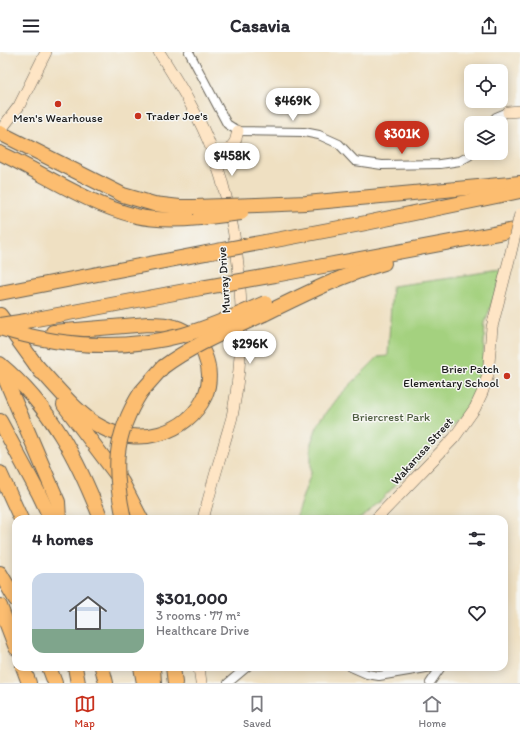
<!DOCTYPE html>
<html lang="en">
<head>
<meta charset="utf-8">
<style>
	:root { --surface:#fff; --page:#f7f7f7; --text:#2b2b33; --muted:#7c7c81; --line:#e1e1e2; --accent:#c8321e }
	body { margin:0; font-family:Itim,sans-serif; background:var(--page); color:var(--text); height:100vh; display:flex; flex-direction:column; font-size:15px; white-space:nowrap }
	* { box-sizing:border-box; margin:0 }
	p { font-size:13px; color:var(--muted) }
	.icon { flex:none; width:22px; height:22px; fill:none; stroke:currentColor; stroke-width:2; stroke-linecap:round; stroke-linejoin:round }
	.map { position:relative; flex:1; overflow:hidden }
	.details { position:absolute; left:12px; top:463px; width:496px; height:156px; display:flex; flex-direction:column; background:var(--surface); border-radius:12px; box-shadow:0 2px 10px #0003 }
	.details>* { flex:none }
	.buttons { position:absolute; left:464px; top:12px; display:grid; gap:8px }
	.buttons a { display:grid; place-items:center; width:44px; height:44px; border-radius:8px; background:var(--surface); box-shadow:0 2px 10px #0003; font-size:20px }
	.price { position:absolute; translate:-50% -34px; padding:0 9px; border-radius:14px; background:#fff; color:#222; font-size:13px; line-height:26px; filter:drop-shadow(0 1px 2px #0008) }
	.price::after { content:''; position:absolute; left:50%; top:24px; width:12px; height:9px; margin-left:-6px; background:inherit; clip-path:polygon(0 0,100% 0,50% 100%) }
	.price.current { background:var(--accent); color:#fff }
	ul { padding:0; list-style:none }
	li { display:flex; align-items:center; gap:12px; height:100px; padding:0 20px }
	li span { display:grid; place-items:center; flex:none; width:112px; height:80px; border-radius:12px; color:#555 }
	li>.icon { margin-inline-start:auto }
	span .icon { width:48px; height:48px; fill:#fffc; stroke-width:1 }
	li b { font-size:17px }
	h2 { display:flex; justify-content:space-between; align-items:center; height:48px; padding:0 20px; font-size:17px }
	header { display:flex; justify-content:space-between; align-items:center; height:52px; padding:0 20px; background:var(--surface); font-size:18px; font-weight:700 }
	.menu { display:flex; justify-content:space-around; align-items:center; height:56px; border-top:1px solid var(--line); background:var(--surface); font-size:11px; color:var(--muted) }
	.menu a { display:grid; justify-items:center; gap:2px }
	.menu .current { color:var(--accent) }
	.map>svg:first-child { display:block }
	.green { fill:#a4d17f; stroke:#60764e }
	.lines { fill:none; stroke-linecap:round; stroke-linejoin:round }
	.street-casing { stroke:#666156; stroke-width:10 }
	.secondary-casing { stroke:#666156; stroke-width:12 }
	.highway-casing { stroke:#666156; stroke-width:16 }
	.street { stroke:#fff; stroke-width:8 }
	.secondary { stroke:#fee5c5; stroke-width:11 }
	.highway { stroke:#fcbd6f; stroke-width:14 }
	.secondary-bridge-casing { stroke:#666156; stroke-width:12; stroke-linecap:butt }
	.highway-bridge-casing { stroke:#666156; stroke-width:16; stroke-linecap:butt }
	.secondary-bridge { stroke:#fee5c5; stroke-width:11 }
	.highway-bridge { stroke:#fcbd6f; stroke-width:14 }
	.poi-dot { fill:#c8321e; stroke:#f6f6f2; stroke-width:1.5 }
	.labels { text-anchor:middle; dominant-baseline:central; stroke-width:3; stroke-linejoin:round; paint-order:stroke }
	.poi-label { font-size:12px; fill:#1c1c1c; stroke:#f6f6f2; text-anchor:start }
	.street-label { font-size:12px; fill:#1c1c1c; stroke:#f6f6f2 }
	.park-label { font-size:12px; fill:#4c5b3f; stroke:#f6f6f2 }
</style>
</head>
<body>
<header><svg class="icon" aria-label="menu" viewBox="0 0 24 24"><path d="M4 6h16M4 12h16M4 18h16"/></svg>Casavia<svg class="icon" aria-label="share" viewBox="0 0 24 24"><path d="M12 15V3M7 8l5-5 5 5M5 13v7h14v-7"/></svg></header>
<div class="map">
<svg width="520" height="631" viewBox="0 0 520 631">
	<rect width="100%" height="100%" fill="#f6f6f2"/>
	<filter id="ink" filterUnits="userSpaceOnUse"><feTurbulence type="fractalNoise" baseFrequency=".025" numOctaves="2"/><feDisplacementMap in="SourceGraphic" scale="8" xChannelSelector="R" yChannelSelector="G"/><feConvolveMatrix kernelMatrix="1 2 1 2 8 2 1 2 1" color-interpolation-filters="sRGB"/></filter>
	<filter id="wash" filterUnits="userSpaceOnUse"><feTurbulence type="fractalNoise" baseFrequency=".012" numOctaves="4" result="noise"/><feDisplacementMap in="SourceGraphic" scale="16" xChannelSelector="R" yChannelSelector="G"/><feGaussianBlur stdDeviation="0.9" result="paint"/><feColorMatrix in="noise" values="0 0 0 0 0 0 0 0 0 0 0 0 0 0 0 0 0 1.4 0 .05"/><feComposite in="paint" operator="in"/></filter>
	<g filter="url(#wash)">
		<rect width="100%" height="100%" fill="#efe0c2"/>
		<polygon class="green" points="502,219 499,231 485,271 483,312 478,335 467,356 429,399 367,462 360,467 297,467 297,461 311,421 311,391 318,372 340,343 378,305 388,304 392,234"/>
	</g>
	<g filter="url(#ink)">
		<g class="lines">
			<defs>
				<g id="street">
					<polyline points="189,0 227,72 238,79 304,80 319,83 339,92 355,109 382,113 440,112 460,109 469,104 471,100"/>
					<polyline points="492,71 496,65 508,60"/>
					<polyline points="351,615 367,622 379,624 432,615"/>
					<polyline points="228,631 247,615"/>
					<polyline points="430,631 441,615"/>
				</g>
				<g id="secondary">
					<path d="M 159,0 C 179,32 200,65 213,101 C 242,182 249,281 232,365 C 229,376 225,388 222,400 C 215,422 209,445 203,467"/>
					<polyline points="508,60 520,59"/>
					<polyline points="0,79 19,54 46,0"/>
					<polyline points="213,100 227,100 235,90 238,79"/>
					<polyline points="376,467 454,386 475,356 482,341 488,323 492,275 510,204"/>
					<polyline points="199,615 201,631"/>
				</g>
				<g id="highway">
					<polyline points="0,81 123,143 154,152 180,155 193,155"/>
					<path d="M 0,101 C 45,122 87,152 136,164 C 157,169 179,168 200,166"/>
					<polyline points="257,153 306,151 520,131"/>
					<polyline points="265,190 366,171 520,139"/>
					<polyline points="275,223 520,177"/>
					<polyline points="0,241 206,201"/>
					<path d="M 264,262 C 303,243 342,223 384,211"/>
					<polyline points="0,263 41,320"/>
					<polyline points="26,269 201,236"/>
					<path d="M 0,312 C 51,355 77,406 101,467"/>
					<path d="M 36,313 C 53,331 79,364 101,375 C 137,395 187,383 205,344 C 216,318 203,283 175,275 C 166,272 157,272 148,272 L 53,280"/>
					<polyline points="1,317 58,450 59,467"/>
					<polyline points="141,340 163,315"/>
					<polyline points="64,353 122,430 141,467"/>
					<polyline points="0,369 39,442 51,467"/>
					<polyline points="0,421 21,467"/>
					<polyline points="0,521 16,548"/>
					<polyline points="0,554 16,596"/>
					<polyline points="23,615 29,631"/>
					<polyline points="49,615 55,631"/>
					<polyline points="75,615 78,631"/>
					<polyline points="102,615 106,631"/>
					<polyline points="141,615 144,631"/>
					<polyline points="153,615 154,631"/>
					<polyline points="173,615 175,631"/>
				</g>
			</defs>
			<use href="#street" class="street-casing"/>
			<use href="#secondary" class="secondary-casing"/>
			<use href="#highway" class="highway-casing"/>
			<use href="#street" class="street"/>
			<use href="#secondary" class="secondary"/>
			<use href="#highway" class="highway"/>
			<defs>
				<polyline id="secondary-bridge" points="510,204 520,162"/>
				<g id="highway-bridge">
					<polyline points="193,155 257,153"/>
					<polyline points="200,166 241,161"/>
					<polyline points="206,201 265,190"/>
					<polyline points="201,236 275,223"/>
					<polyline points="0,273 26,269"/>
					<path d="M 0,276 C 60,295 122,299 183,283 C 211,275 238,263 265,251"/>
					<path d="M 163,315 C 194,292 230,278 264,262"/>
					<path d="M 124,467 C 113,418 113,384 141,340"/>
				</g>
			</defs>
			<use href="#secondary-bridge" class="secondary-bridge-casing"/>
			<use href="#highway-bridge" class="highway-bridge-casing"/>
			<use href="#secondary-bridge" class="secondary-bridge"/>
			<use href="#highway-bridge" class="highway-bridge"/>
		</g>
	</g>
	<g class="poi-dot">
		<circle cx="58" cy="52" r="4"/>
		<circle cx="138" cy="64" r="4"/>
		<circle cx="507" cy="324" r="4"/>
	</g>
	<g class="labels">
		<g class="poi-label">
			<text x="146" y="64">Trader Joe's</text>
			<text x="58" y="66" text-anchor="middle">Men's Wearhouse</text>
			<text x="499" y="317" text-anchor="end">Brier Patch<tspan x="499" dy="14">Elementary School</tspan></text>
		</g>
		<g class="street-label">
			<text transform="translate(224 228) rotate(-94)">Murray Drive</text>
			<text transform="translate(422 399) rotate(-48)">Wakarusa Street</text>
		</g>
		<g class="park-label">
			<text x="391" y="365">Briercrest Park</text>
		</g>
	</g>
</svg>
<div class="buttons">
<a><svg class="icon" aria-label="locate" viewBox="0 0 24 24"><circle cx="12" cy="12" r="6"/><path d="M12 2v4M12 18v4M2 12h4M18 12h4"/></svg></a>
<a><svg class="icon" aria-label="layers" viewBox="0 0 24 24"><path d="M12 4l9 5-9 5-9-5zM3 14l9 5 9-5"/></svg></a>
</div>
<b class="price" style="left:293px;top:70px">$469K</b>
<b class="price current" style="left:402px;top:103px">$301K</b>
<b class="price" style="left:232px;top:125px">$458K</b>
<b class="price" style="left:250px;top:313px">$296K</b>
<section class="details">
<h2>4 homes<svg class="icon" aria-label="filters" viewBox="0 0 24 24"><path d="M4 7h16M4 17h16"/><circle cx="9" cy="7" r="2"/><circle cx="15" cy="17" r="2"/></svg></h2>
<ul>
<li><span style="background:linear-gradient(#c9d6e8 70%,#7fa58c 0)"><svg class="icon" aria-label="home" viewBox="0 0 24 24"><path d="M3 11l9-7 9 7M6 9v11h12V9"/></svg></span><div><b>$301,000</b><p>3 rooms · 77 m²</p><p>Healthcare Drive</p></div><svg class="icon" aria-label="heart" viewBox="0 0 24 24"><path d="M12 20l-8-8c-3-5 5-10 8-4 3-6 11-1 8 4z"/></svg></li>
</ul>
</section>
</div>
<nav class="menu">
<a class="current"><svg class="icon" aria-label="map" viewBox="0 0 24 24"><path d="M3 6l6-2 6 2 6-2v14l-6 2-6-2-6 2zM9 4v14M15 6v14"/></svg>Map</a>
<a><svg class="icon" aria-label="saved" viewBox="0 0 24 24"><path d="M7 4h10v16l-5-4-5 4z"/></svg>Saved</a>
<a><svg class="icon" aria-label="home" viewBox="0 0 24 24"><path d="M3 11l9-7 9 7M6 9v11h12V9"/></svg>Home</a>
</nav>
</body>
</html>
